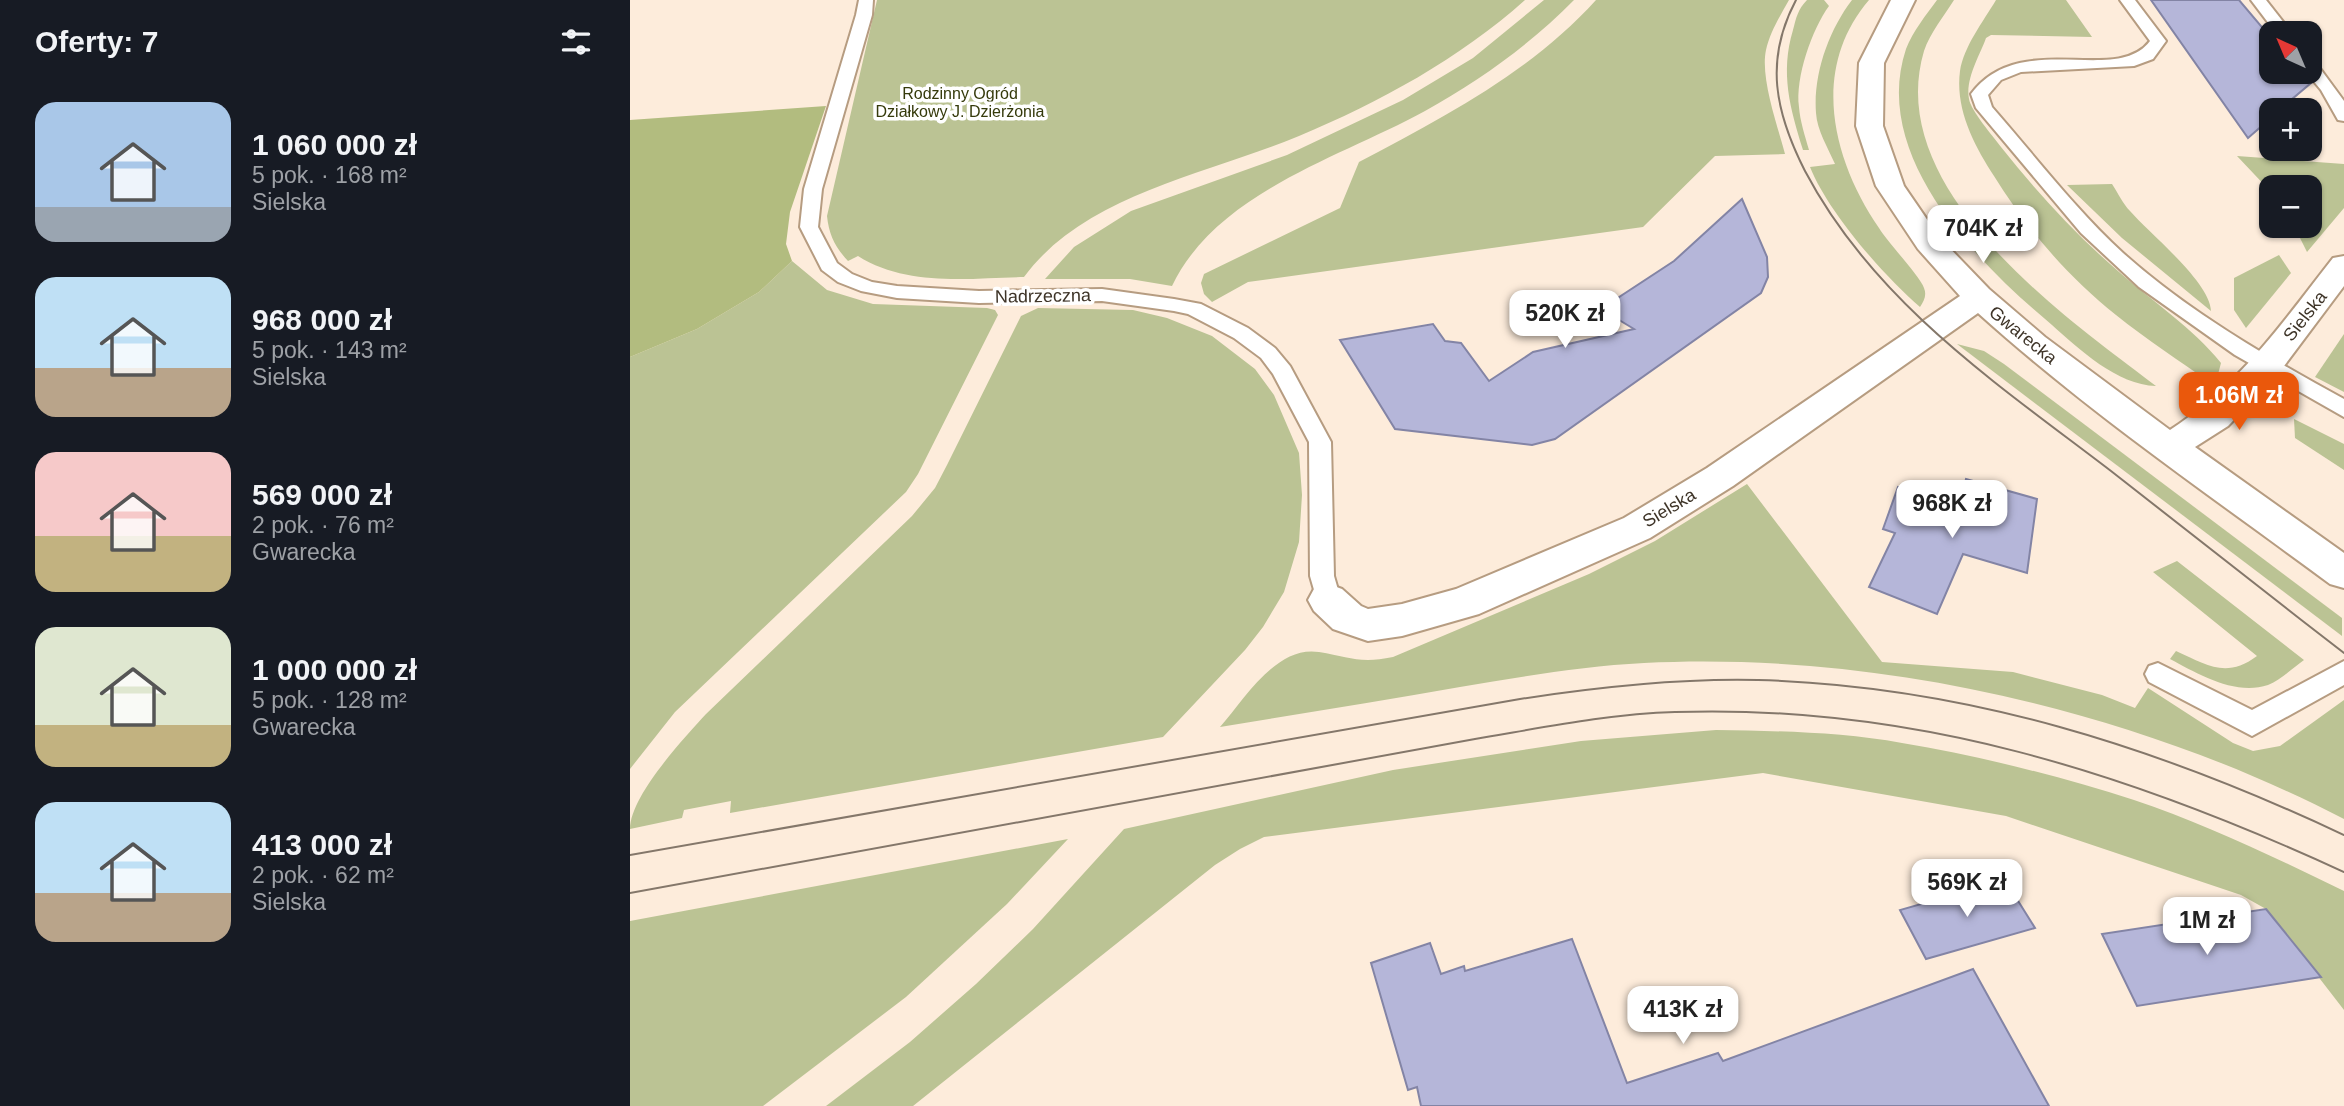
<!DOCTYPE html>
<html lang="pl">
<head>
<meta charset="utf-8">
<style>
	:root { --surface:#171b24; --page:#20242c; --text:#f1f3f6; --muted:#9ea1a6; --accent:#ea580c }
	body { margin:0; font-family:Helvetica,sans-serif; background:var(--page); color:var(--text); height:100vh; display:flex; flex-direction:column; font-size:26px; white-space:nowrap }
	* { box-sizing:border-box; margin:0 }
	p { font-size:23px; color:var(--muted) }
	.icon { flex:none; width:38px; height:38px; fill:none; stroke:currentColor; stroke-width:2; stroke-linecap:round; stroke-linejoin:round }
	.map { position:relative; flex:1; overflow:hidden }
	.panel { display:flex; flex-direction:column; background:var(--surface); width:630px }
	.panel>* { flex:none }
	.needle { width:46px; rotate:316deg }
	.tools { position:absolute; left:1629px; top:21px; display:grid; gap:14px }
	.tools a { display:grid; place-items:center; width:63px; height:63px; border-radius:14px; background:var(--surface); box-shadow:0 2px 5px #0004; font-size:35px }
	.price { position:absolute; translate:-50% -60px; padding:0 16px; border-radius:14px; background:#fff; color:#222; font-size:23px; line-height:46px; filter:drop-shadow(0 2px 4px #0008) }
	.price::after { content:''; position:absolute; left:50%; top:42px; width:21px; height:16px; margin-left:-10px; background:inherit; clip-path:polygon(0 0,100% 0,50% 100%) }
	.price.selected { background:var(--accent); color:#fff }
	ul { padding:0; list-style:none }
	li { display:flex; align-items:center; gap:21px; height:175px; padding:0 35px }
	li span { display:grid; place-items:center; flex:none; width:196px; height:140px; border-radius:21px; color:#555 }
	li>.icon { margin-inline-start:auto }
	span .icon { width:84px; height:84px; fill:#fffc; stroke-width:1 }
	li b { font-size:30px }
	h2 { display:flex; justify-content:space-between; align-items:center; height:84px; padding:0 35px; font-size:30px }
	main { display:flex; flex:1; min-height:0 }
	.map>svg:first-child { display:block }
	.green { fill:#bbc394 }
	.forest { fill:#b2bc7f }
	.building { fill:#b5b6d9; stroke:#8384a5; stroke-width:2 }
	.lines { fill:none; stroke-linecap:round; stroke-linejoin:round }
	.service-casing { stroke:#b69c81; stroke-width:4 }
	.minor-casing { stroke:#b69c81; stroke-width:4 }
	.service { fill:#fff; fill-rule:evenodd }
	.minor { fill:#fff; fill-rule:evenodd }
	.tram { stroke:#84776a; stroke-width:2 }
	.labels { text-anchor:middle; dominant-baseline:central; stroke-width:7; stroke-linejoin:round; paint-order:stroke }
	.far-park-label { font-size:16px; fill:#353a0b; stroke:#fff }
	.street-label { font-size:18px; fill:#3e3428; stroke:#fff }
</style>
</head>
<body>
<main>
<section class="panel">
<h2>Oferty: 7<svg class="icon" aria-label="filters" viewBox="0 0 24 24"><path d="M4 7h16M4 17h16"/><circle cx="9" cy="7" r="2"/><circle cx="15" cy="17" r="2"/></svg></h2>
<ul>
<li><span style="background:linear-gradient(#a9c7e8 75%,#9aa5b1 0)"><svg class="icon" aria-label="home" viewBox="0 0 24 24"><path d="M3 11l9-7 9 7M6 9v11h12V9"/></svg></span><div><b>1 060 000 zł</b><p>5 pok. · 168 m²</p><p>Sielska</p></div></li>
<li><span style="background:linear-gradient(#bfe0f5 65%,#b9a48a 0)"><svg class="icon" aria-label="home" viewBox="0 0 24 24"><path d="M3 11l9-7 9 7M6 9v11h12V9"/></svg></span><div><b>968 000 zł</b><p>5 pok. · 143 m²</p><p>Sielska</p></div></li>
<li><span style="background:linear-gradient(#f6c9c9 60%,#c2b280 0)"><svg class="icon" aria-label="home" viewBox="0 0 24 24"><path d="M3 11l9-7 9 7M6 9v11h12V9"/></svg></span><div><b>569 000 zł</b><p>2 pok. · 76 m²</p><p>Gwarecka</p></div></li>
<li><span style="background:linear-gradient(#dfe7d0 70%,#c2b280 0)"><svg class="icon" aria-label="home" viewBox="0 0 24 24"><path d="M3 11l9-7 9 7M6 9v11h12V9"/></svg></span><div><b>1 000 000 zł</b><p>5 pok. · 128 m²</p><p>Gwarecka</p></div></li>
<li><span style="background:linear-gradient(#bfe0f5 65%,#b9a48a 0)"><svg class="icon" aria-label="home" viewBox="0 0 24 24"><path d="M3 11l9-7 9 7M6 9v11h12V9"/></svg></span><div><b>413 000 zł</b><p>2 pok. · 62 m²</p><p>Sielska</p></div></li>
</ul>
</section>
<div class="map">
<svg width="1714" height="1106" viewBox="0 0 1714 1106">
	<rect width="100%" height="100%" fill="#fdecdb"/>
	<g class="green">
		<path d="M 247,0 L 895,0 C 829,59 750,102 669,136 C 579,174 455,194 394,277 C 338,278 277,287 228,256 L 218,261 C 205,247 199,235 197,216 Z"/>
		<path d="M 914,0 L 944,0 C 901,44 849,81 795,111 C 709,158 587,192 542,286 L 500,279 L 415,279 L 444,247 L 501,211 L 657,155 L 773,100 L 843,58 Z"/>
		<path d="M 966,0 L 1159,0 C 1150,16 1140,32 1136,50 C 1130,78 1148,127 1155,154 L 1085,156 L 1013,227 L 618,282 L 582,302 L 574,294 L 571,283 L 574,274 L 710,208 L 729,162 C 814,117 901,72 966,0 Z"/>
		<path d="M 1177,0 L 1194,0 L 1199,6 C 1182,29 1165,78 1169,107 C 1170,121 1175,136 1179,150 L 1173,150 C 1160,108 1150,73 1163,30 C 1166,18 1168,9 1177,0 Z"/>
		<path d="M 1222,0 L 1239,0 C 1180,69 1202,159 1249,228 C 1258,243 1290,276 1294,288 C 1297,295 1294,301 1290,307 C 1253,275 1198,212 1180,167 L 1205,164 C 1198,148 1187,130 1186,113 C 1183,74 1199,30 1222,0 Z"/>
		<path d="M 1307,0 L 1324,0 C 1314,16 1300,33 1294,51 C 1253,189 1432,315 1526,386 C 1487,385 1449,349 1422,325 C 1349,264 1240,157 1276,49 C 1283,31 1296,15 1307,0 Z"/>
		<path d="M 1366,0 L 1436,0 L 1462,37 L 1361,35 L 1356,38 C 1350,55 1335,79 1339,99 C 1341,111 1363,136 1371,147 C 1406,191 1445,234 1488,271 C 1523,302 1562,327 1591,363 L 1587,378 L 1582,384 C 1550,361 1517,340 1486,315 C 1437,276 1397,229 1364,176 C 1344,145 1325,109 1330,71 C 1334,46 1353,22 1366,0 Z"/>
		<polygon points="1607,156 1714,164 1714,208 1677,252 1664,226 1680,226 1680,187 1642,187 1641,192"/>
		<path d="M 1482,184 C 1488,193 1493,204 1500,211 C 1520,234 1580,282 1581,311 L 1492,238 L 1437,185 Z"/>
		<polygon points="1649,255 1661,273 1616,328 1604,310 1604,278"/>
		<polygon points="162,261 197,290 243,304 357,308 365,310 368,315 288,474 276,492 45,712 0,769 0,357 67,329 129,292"/>
		<path d="M 408,308 L 503,310 L 537,318 L 582,336 L 625,369 L 644,395 L 669,453 L 672,495 L 669,542 L 654,592 L 633,627 L 615,650 L 533,737 L 100,813 L 101,801 L 54,810 L 52,818 L 0,829 C 0,796 54,738 76,714 L 282,516 L 305,488 L 317,465 L 391,316 Z"/>
		<polygon points="1714,334 1714,392 1685,377"/>
		<polygon points="1327,344 1354,351 1374,364 1712,618 1712,636"/>
		<polygon points="1664,419 1714,444 1714,470 1665,438"/>
		<path d="M 1117,484 L 1252,662 L 1383,672 L 1472,695 L 1505,708 L 1518,688 L 1603,743 L 1623,751 L 1650,746 L 1714,700 L 1714,819 C 1506,711 1248,651 1014,663 C 952,666 891,677 830,687 C 750,701 670,714 590,727 C 614,700 646,645 689,652 C 719,657 730,664 763,657 L 959,574 L 1025,541 Z"/>
		<path d="M 1547,561 L 1674,660 C 1663,668 1650,680 1638,685 C 1605,696 1568,674 1540,659 L 1546,651 C 1577,665 1596,679 1627,656 L 1523,572 Z"/>
		<path d="M 1086,730 C 1148,731 1211,732 1272,743 C 1350,756 1429,776 1504,800 C 1576,824 1646,858 1714,891 L 1714,1010 L 1636,909 L 1611,895 L 1376,816 L 1133,773 L 634,837 L 610,849 L 585,865 L 283,1106 L 196,1106 L 280,1042 L 346,984 L 403,929 L 494,829 L 763,770 L 951,741 Z"/>
		<polygon points="438,839 377,904 276,997 133,1106 0,1106 0,921"/>
	</g>
	<polygon class="forest" points="196,106 160,212 156,244 162,261 129,292 67,329 0,357 0,120"/>
	<g class="building">
		<polygon points="1521,0 1609,0 1642,39 1642,72 1673,72 1681,83 1649,110 1642,110 1642,117 1618,138"/>
		<polygon points="1112,199 1137,257 1138,277 1131,293 925,439 902,445 765,429 710,340 803,324 815,341 831,343 859,381 903,352 1004,329 971,309 1044,261"/>
		<polygon points="1336,479 1407,499 1397,573 1333,554 1307,614 1239,587 1265,533 1253,529 1268,487 1329,505"/>
		<polygon points="1375,880 1405,928 1296,959 1270,910"/>
		<polygon points="1636,909 1691,977 1507,1006 1472,934"/>
		<polygon points="942,939 997,1083 1088,1053 1093,1061 1343,969 1419,1106 791,1106 787,1087 778,1090 741,963 800,943 811,974 834,966 835,971"/>
	</g>
	<g class="lines">
		<defs>
			<g id="service">
				<polygon points="229,0 243,0 242,15 192,189 188,227 207,263 222,274 242,282 267,286 349,291 472,289 544,299 571,304 618,328 645,348 660,366 701,442 704,576 711,600 707,607 698,610 689,607 680,576 679,442 643,374 631,358 604,338 558,314 544,311 472,301 349,303 267,298 231,291 208,282 192,270 170,227 174,189 226,15"/>
				<path d="M 1490,0 L 1505,0 L 1536,41 L 1523,59 L 1504,66 L 1391,72 L 1371,80 L 1358,95 L 1362,107 C 1405,156 1445,209 1493,253 C 1559,312 1637,357 1714,399 L 1714,417 L 1605,355 L 1509,287 L 1451,233 L 1346,108 L 1341,94 C 1390,28 1486,86 1520,41 Z"/>
				<polygon points="1621,0 1636,0 1662,33 1646,33"/>
				<polygon points="1680,61 1686,63 1714,101 1714,121 1708,120 1691,90 1676,72 1680,72"/>
				<polygon points="1714,661 1714,685 1622,736 1519,682 1515,674 1519,666 1528,663 1622,710"/>
			</g>
			<path id="minor" d="M 1261,0 L 1285,0 L 1254,63 L 1253,126 L 1274,186 L 1309,237 L 1359,289 L 1415,337 L 1540,430 C 1610,385 1653,322 1703,258 L 1714,256 L 1714,286 L 1648,374 L 1598,426 L 1565,447 L 1714,553 L 1714,588 L 1700,584 C 1581,496 1458,412 1348,313 L 1103,486 L 1020,538 L 849,614 L 772,636 L 738,641 L 703,629 L 684,611 L 678,600 L 684,589 L 698,584 L 712,589 L 731,606 L 738,609 L 772,604 L 826,589 L 994,518 L 1077,468 L 1330,296 L 1288,249 L 1246,186 L 1226,126 L 1229,63 Z"/>
		</defs>
		<use href="#service" class="service-casing"/>
		<use href="#minor" class="minor-casing"/>
		<use href="#service" class="service"/>
		<use href="#minor" class="minor"/>
		<g class="tram">
			<path d="M 1166,0 C 1134,60 1145,112 1175,171 C 1244,302 1366,383 1481,471 C 1559,532 1636,593 1714,653"/>
			<path d="M 0,855 L 890,699 C 968,687 1048,678 1128,680 C 1336,686 1527,747 1714,835"/>
			<path d="M 0,893 L 845,739 C 911,728 978,714 1045,712 C 1284,704 1499,773 1714,872"/>
		</g>
	</g>
	<g class="labels">
		<g class="far-park-label">
			<text x="330" y="93">Rodzinny Ogród<tspan x="330" dy="18">Działkowy J. Dzierżonia</tspan></text>
		</g>
		<g class="street-label">
			<text transform="translate(413 296) rotate(-1)">Nadrzeczna</text>
			<text transform="translate(1675 316) rotate(-52)">Sielska</text>
			<text transform="translate(1393 335) rotate(39)">Gwarecka</text>
			<text transform="translate(1039 508) rotate(-31)">Sielska</text>
		</g>
	</g>
</svg>
<div class="tools">
<a><svg class="needle" viewBox="-14 -14 28 28"><path d="M0-13l5 13h-10z" fill="#e53935"/><path d="M0 13l5-13h-10z" fill="#9ea1a6"/></svg></a>
<a>+</a>
<a>−</a>
</div>
<b class="price" style="left:1353px;top:265px">704K zł</b>
<b class="price" style="left:935px;top:350px">520K zł</b>
<b class="price selected" style="left:1609px;top:432px">1.06M zł</b>
<b class="price" style="left:1322px;top:540px">968K zł</b>
<b class="price" style="left:1337px;top:919px">569K zł</b>
<b class="price" style="left:1577px;top:957px">1M zł</b>
<b class="price" style="left:1053px;top:1046px">413K zł</b>
</div>
</main>
</body>
</html>
